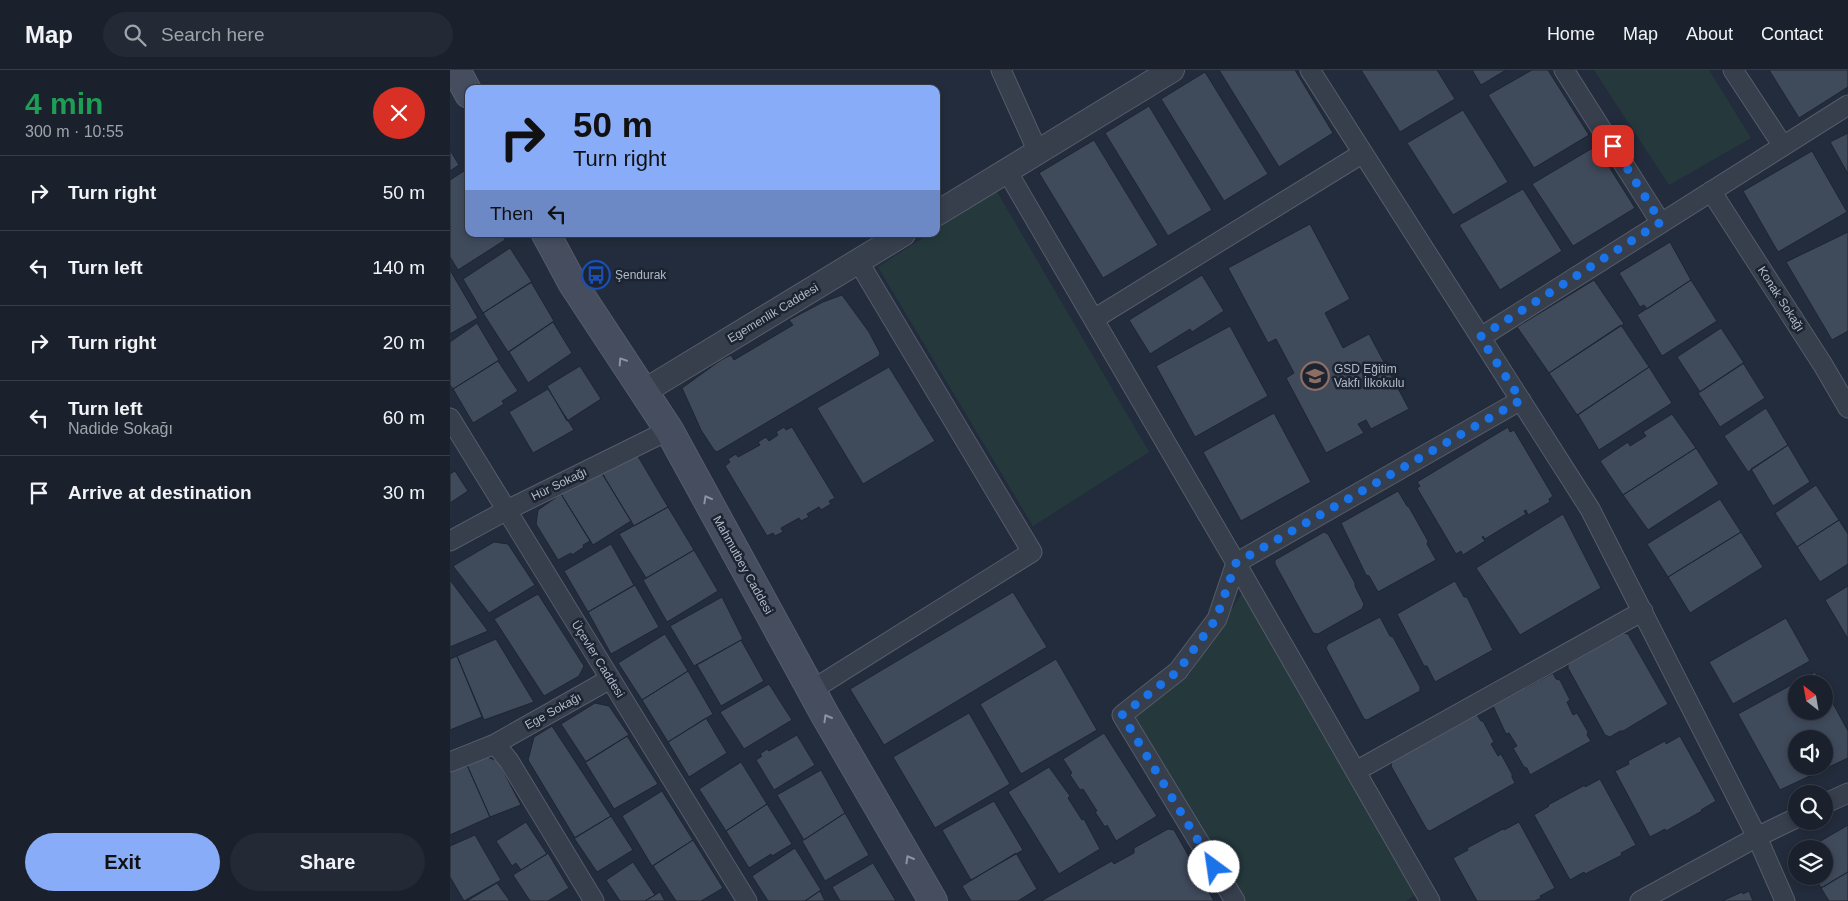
<!DOCTYPE html>
<html lang="en">
<head>
<meta charset="utf-8">
<style>
  body { margin:0; font-family:Helvetica,sans-serif; background:#232935; color:#f1f3f6; height:100vh; display:flex; flex-direction:column; font-size:19px; white-space:nowrap }
  * { box-sizing:border-box; margin:0 }
  p { font-size:16px; color:#9fa3aa }
  .icon { flex:none; width:28px; height:28px; fill:none; stroke:currentColor; stroke-width:2; stroke-linecap:round; stroke-linejoin:round }
  .map { position:relative; flex:1; overflow:hidden }
  .side { display:flex; flex-direction:column; background:#1a212d; width:450px }
  .side>* { flex:none }
  .banner { position:absolute; left:15px; top:15px; width:475px; height:152px; border-radius:10px; box-shadow:0 2px 8px #0003,0 0 0 1px #383e49; background:#88acf7; color:#111; overflow:hidden }
  .needle { width:32px; rotate:329deg }
  .tools { position:absolute; left:1338px; top:605px; display:grid; gap:10px }
  .tools a { display:grid; place-items:center; width:45px; height:45px; border-radius:50%; background:#1a212d; box-shadow:0 2px 8px #0003,0 0 0 1px #383e49; font-size:25px }
  .pin { position:absolute; display:grid; place-items:center; width:42px; height:42px; color:#fff; margin:-21px; border-radius:10px; box-shadow:0 2px 8px #0006 }
  .me { position:absolute; width:55px; margin:-28px; rotate:329deg; stroke-linejoin:round; filter:drop-shadow(0 0 4px #0008) }
  .turn { display:flex; align-items:center; gap:18px; height:105px; padding:0 25px; font-size:22px }
  .turn .icon { width:65px; height:65px; stroke-width:2.5 }
  .turn b { display:block; font-size:35px; line-height:42px }
  .then { display:flex; align-items:center; height:48px; padding:0 25px; background:#0003; gap:10px; font-size:19px }
  .round { display:grid; place-items:center; flex:none; width:52px; height:52px; border-radius:26px; background:#232935 }
  .headline { display:flex; align-items:center; justify-content:space-between; height:85px; padding:0 25px }
  h1 { font-size:30px; font-weight:800; line-height:38px; color:#1e9e55 }
  .action { display:flex; gap:10px; margin-top:auto; padding:10px 25px }
  .action a { flex:1; height:58px; border-radius:30px; background:#88acf7; color:#111; font-size:20px; font-weight:800; line-height:58px; text-align:center }
  .action a+a { background:#232935; color:#f1f3f6 }
  ul { padding:0; list-style:none }
  li { display:flex; align-items:center; gap:15px; height:75px; padding:0 25px; border-top:1px solid #383e49 }
  li div { flex:1 }
  li b { display:block; font-size:19px }
  li em { font-style:normal }
  header { display:flex; align-items:center; gap:30px; box-sizing:border-box; height:70px; padding:0 25px; background:#1a212d; border-bottom:1px solid #383e49 }
  header strong { font-size:24px }
  nav { display:flex; gap:28px; margin-inline-start:auto; font-size:18px }
  .search { width:350px; height:45px; background:#232935; display:flex; align-items:center; gap:12px; box-sizing:border-box; padding:0 18px; border-radius:28px; color:#9fa3aa; font-size:19px }
  main { display:flex; flex:1; min-height:0 }
  .map>svg:first-child { display:block }
  .green { fill:#25393d }
  .building { fill:#3f4a5b; stroke:#1e2533; fill-rule:evenodd }
  .lines { fill:none; stroke-linecap:round; stroke-linejoin:round }
  .minor-casing { stroke:#555c6a; stroke-width:21 }
  .tertiary-casing { stroke:#555c6a; stroke-width:26 }
  .secondary-casing { stroke:#555c6a; stroke-width:30 }
  .minor { stroke:#373e4c; stroke-width:19 }
  .tertiary { stroke:#373e4c; stroke-width:24 }
  .secondary { stroke:#454d5f; stroke-width:28 }
  .oneway { stroke:#8c93a3 }
  .route { stroke:#1a73e8; stroke-width:9; stroke-dasharray:0 16.2 }
  .labels { text-anchor:middle; dominant-baseline:central; stroke-width:5; stroke-linejoin:round; paint-order:stroke }
  .poi-label { font-size:12px; fill:#b2b9c8; stroke:#1c2331; text-anchor:start }
  .street-label { font-size:12px; fill:#b2b9c8; stroke:#1c2331 }
</style>
</head>
<body>
<header>
<strong>Map</strong>
<div class="search"><svg class="icon" aria-label="search" viewBox="0 0 24 24"><circle cx="10" cy="10" r="6"/><path d="M15 15l6 6"/></svg>Search here</div>
<nav><a>Home</a><a>Map</a><a>About</a><a>Contact</a></nav>
</header>
<main>
<section class="side">
<div class="headline"><div><h1>4 min</h1><p>300 m · 10:55</p></div><a class="round" style="background:#d93025;color:#fff"><svg class="icon" aria-label="close" viewBox="0 0 24 24"><path d="M6 6l12 12M18 6L6 18"/></svg></a></div>
<ul>
<li><svg class="icon" aria-label="right" viewBox="0 0 24 24"><path d="M7 20v-9h11M14 6l5 5-5 5"/></svg><div><b>Turn right</b></div><em>50 m</em></li>
<li><svg class="icon" aria-label="left" viewBox="0 0 24 24"><path d="M17 20v-9H6M10 6l-5 5 5 5"/></svg><div><b>Turn left</b></div><em>140 m</em></li>
<li><svg class="icon" aria-label="right" viewBox="0 0 24 24"><path d="M7 20v-9h11M14 6l5 5-5 5"/></svg><div><b>Turn right</b></div><em>20 m</em></li>
<li><svg class="icon" aria-label="left" viewBox="0 0 24 24"><path d="M17 20v-9H6M10 6l-5 5 5 5"/></svg><div><b>Turn left</b><p>Nadide Sokağı</p></div><em>60 m</em></li>
<li><svg class="icon" aria-label="arrive" viewBox="0 0 24 24"><path d="M6 21V4h12l-3 4 3 4H6"/></svg><div><b>Arrive at destination</b></div><em>30 m</em></li>
</ul>
<div class="action"><a>Exit</a><a>Share</a></div>
</section>
<div class="map">
<svg width="1398" height="831" viewBox="0 0 1398 831">
  <rect width="100%" height="100%" fill="#232c3c"/>
  <path class="green" d="M1144,0h115l42,68 -82,47z
    M546,120l153,262 -116,74 -155,-259 51,-33h7v-5z
    M792,523l173,302 -9,6h-162l-113,-186 59,-41z"/>
  <path class="building" d="M769,0h76l38,63 -54,34z
    M911,0h76l18,29 -55,33z
    M1022,0h34l-25,15z
    M1082,0h16l41,65 -55,33 -46,-73z
    M1319,0h79v17l-49,31z
    M755,2l63,102 -44,27 -63,-102z
    M699,36l63,104 -44,26 -63,-103z
    M1013,40l45,72 -55,33 -46,-72z
    M1398,63v41l-18,-32z
    M644,70l64,105 -55,33 -64,-105z
    M1146,76l39,62 -62,38 -41,-62z
    M0,80l9,15 -9,6z
    M1362,81l35,61 -69,40 -35,-61z
    M14,101l5,9v54h33l3,6 -47,30 -8,-13v-77z
    M1073,119l39,62 -62,39 -41,-65z
    M860,154l40,75 -25,14 18,35 26,-14 40,75 -38,20 -5,-9 -8,4 6,9 -38,20 -40,-75 8,-5 -18,-34 -8,4 -40,-75z
    M1398,162v99l-16,9 -46,-78z
    M1220,172l21,38 -44,29 -3,-4 -4,2 -21,-34z
    M60,178l22,34 -49,31 -20,-34z
    M0,200l28,48 -28,16z
    M752,205l22,36 -32,21 -2,-3 -40,25 -21,-34z
    M1144,210l30,44 -75,49 -32,-46z
    M1241,210l26,41 -55,35 -25,-41z
    M81,212l23,39 -46,31 -25,-39z
    M392,225l27,37 11,21 -1,3 -162,96 -3,-2 -13,-20 -19,-42 39,-28 10,-5 3,5 59,-35 -4,-5 34,-18z
    M103,252l19,31 -44,30 -19,-31z
    M27,253l22,37 -46,29 -3,-4v-43z
    M1171,255l28,42 -72,48 -28,-42z
    M780,256l38,70 -73,41 -39,-71z
    M1271,258l23,35 -44,29 -23,-35z
    M48,291l20,30 -16,10 2,3 -31,19 -20,-34z
    M1293,293l22,35 -45,29 -22,-34z
    M130,296l21,33 -34,22 -20,-35z
    M439,297l46,74 -72,43 -46,-76z
    M1199,297l23,36 -73,47 -21,-35z
    M98,319l26,41 -41,23 -24,-41z
    M1316,338l22,37 -40,27 -24,-36z
    M824,343l37,69 -70,39 -38,-69z
    M1222,344l24,34 -73,47 -23,-34 28,-19 2,4 16,-10 -3,-4z
    M334,357l2,3 6,-3 43,71 -6,3 2,3 -10,6 -2,-3 -12,7 2,3 -8,4 -2,-3 -18,10 2,4 -8,4 -2,-3 -6,3 -42,-70 5,-4 -2,-3 8,-5 2,3 22,-12 -2,-3 8,-5 3,4 9,-6 -2,-3z
    M1058,357l2,5 4,-2 39,66 -4,3 1,3 -22,13 -2,-5 -2,1 2,3 -41,25 -2,-3 -1,1 3,4 -22,14 -2,-4 -5,3 -39,-66 3,-2 -3,-4z
    M1338,375l22,37 -37,24 -22,-37z
    M183,378l35,59 -34,19 -36,-59z
    M1246,378l23,36 -71,46 -25,-35z
    M149,398l32,53 -38,24 -32,-51z
    M5,401l13,20 -18,12v-29z
    M1366,415l23,35 -42,27 -22,-34z
    M948,421l9,15 2,1 19,34 -1,3 9,16 -58,32 -9,-16 -3,-1 -25,-52z
    M111,424l29,47 -7,4 1,2 -12,8 -1,-2 -13,7 -22,-36 2,-14z
    M1270,429l21,33 -73,45 -21,-33z
    M218,437l26,43 -48,28 -27,-44z
    M1113,444l38,74 -81,47 -44,-67z
    M1389,450l9,14v30l-28,18 -23,-35z
    M874,462l4,2 27,49v3l9,18 -2,5 -44,25 -5,-1 -38,-69v-4z
    M1291,462l22,35 -73,46 -22,-36z
    M44,472l14,2 27,41 -46,28 -36,-47z
    M161,474l23,41 -46,27 -24,-41z
    M244,480l24,41 -51,31 -24,-42z
    M0,510l38,51 -38,16z
    M1005,511l9,16h3l26,53 -58,32 -8,-16h-3l-27,-52z
    M185,515l24,42 -48,27 -23,-42z
    M1398,516v53l-23,-39z
    M563,522l34,55 -163,98 -34,-56z
    M88,524l46,72 -5,10 -35,20 -50,-77z
    M272,527l21,42 -49,27 -24,-40z
    M930,547l10,19 3,1 27,50v4l-53,29 -3,-1 -38,-71 2,-4z
    M1336,548l24,43 -77,43 -24,-42z
    M1174,563l4,1 40,70 -45,27h-3l-10,6 -5,-2 -37,-67v-4z
    M215,564l23,37 -46,29 -24,-37z
    M46,569l38,63 -50,18 -27,-64z
    M291,570l23,41 -43,25 -24,-41z
    M7,586l25,61 -32,13v-71z
    M606,589l41,71 -76,44 -41,-70z
    M238,601l25,43 -45,28 -26,-42z
    M1365,602l7,12h-26v27h28v-24l24,44v27l-68,32 -42,-76zM1346,669h28v27h-28z
    M1103,603l3,6 4,1 10,20 -3,2 6,13 4,-2 11,19 -1,3 4,6 -61,34 -3,-7 -3,-1 -11,-19 4,-2 -8,-13 -3,1 -13,-28z
    M319,614l23,36 -48,29 -24,-37z
    M145,633l14,3 20,29 -43,27 -25,-38z
    M519,643l41,71 -75,44 -42,-71z
    M1027,645l4,6h2l11,21 -3,2 7,12 3,-2 11,20v3l3,6 -85,48 -3,-1 -36,-64 1,-4z
    M256,648l21,35 -38,24 -21,-35z
    M102,656l59,90 -36,22 -47,-78 6,-23z
    M654,663l53,83 -41,25 -9,-16 -2,2 -10,-15 2,-1 -14,-22 -3,1 -10,-15 2,-2 -9,-14z
    M347,665l18,30 -41,25 -18,-30 6,-4 -2,-2 7,-5 2,2z
    M177,666l31,48 -44,25 -29,-47z
    M1230,666l36,65 -15,9 1,1 -36,20 -1,-2 -15,8 -35,-66 14,-7 -1,-3 37,-20 1,3z
    M37,687l11,4 23,44 -31,12 -23,-52z
    M291,692l26,42 -41,27 -27,-42z
    M17,695l23,52 -40,18v-63z
    M599,697l21,29 -2,2 14,22 2,-1 16,30 -41,25 -51,-82z
    M371,700l24,43 -41,27 -27,-45z
    M1150,709l36,66 -15,8 1,2 -37,19 -1,-2 -14,8 -36,-65 15,-9 -1,-1 37,-20v2z
    M212,721l31,49 -41,26 -30,-50z
    M544,731l29,49 -52,30 -29,-50z
    M317,734l25,40 -20,12 -1,-2 -22,14 -23,-37z
    M395,743l24,42 -44,26 -23,-40z
    M161,746l22,34 -36,22 -23,-34z
    M76,752l21,32 -26,16 -5,-7 -4,3 -16,-25z
    M1069,752l36,66 -15,8 1,2 -6,3h-58l-24,-43 15,-8 -1,-2 36,-19 1,1z
    M1398,755v47l-27,16 -6,-12h9v-27h-17z
    M718,759l6,1 40,71h-173l69,-39 2,-1 2,3 20,-11v-5z
    M25,765l26,45 -37,21 -14,-24v-31z
    M243,770l30,48 -22,13h-25l-23,-35z
    M345,778l26,42 -16,11h-37l-16,-25z
    M98,783l21,35 -21,13h-18l-17,-26z
    M566,783l21,36 -19,12h-47l-9,-15z
    M183,792l22,33 -10,6h-25l-14,-21z
    M423,793l23,38h-56l-8,-14z
    M1398,802v29h-19l-8,-13z
    M47,813l13,18h-43z
    M370,821l5,10h-20z
    M1299,821l4,10h-31l20,-9 1,2z
    M210,822l5,9h-20z"/>
  <g class="lines">
    <defs>
      <path id="minor" d="M551,0l37,82
        M860,0l280,439 167,328 28,64
        M1114,0l97,153
        M1283,0l50,76
        M557,101l229,392 194,338
        M1261,121l112,174 25,43
        M644,249l269,-166
        M1031,267l367,-232
        M0,348l297,483
        M0,471l57,-31 162,-80
        M362,620l220,-138 -174,-291
        M45,674l115,-65
        M0,692l45,-18 14,17 85,140
        M906,701l287,-160
        M1374,734l24,-11
        M785,831l-113,-186 56,-44 39,-52 19,-56 285,-163
        M1190,831l117,-64 39,-19"/>
      <path id="tertiary" d="M486,144l236,-144
        M193,322l260,-158"/>
      <path id="secondary" d="M6,0l13,24
        M96,164l27,50 96,146 156,285 108,186"/>
    </defs>
    <use href="#minor" class="minor-casing"/>
    <use href="#tertiary" class="tertiary-casing"/>
    <use href="#secondary" class="secondary-casing"/>
    <use href="#minor" class="minor"/>
    <use href="#tertiary" class="tertiary"/>
    <use href="#secondary" class="secondary"/>
  </g>
  <defs><path id="oneway-chevron" d="M-2-3.5L2.5 0L-2 3.5" fill="none" stroke-width="1.6" stroke-linecap="round" stroke-linejoin="round" transform="scale(1.25)"/></defs>
  <g class="oneway">
    <use href="#oneway-chevron" transform="translate(172 291) rotate(-123)"/>
    <use href="#oneway-chevron" transform="translate(257 429) rotate(-119)"/>
    <use href="#oneway-chevron" transform="translate(377 648) rotate(-120)"/>
    <use href="#oneway-chevron" transform="translate(459 789) rotate(-120)"/>
  </g>
  <g class="lines">
    <path class="route" d="M764,797l-92,-152 56,-44 38,-52 20,-56 285,-163 -41,-63 181,-115 -48,-76"/>
  </g>
  <defs>
    <symbol id="bus-ring" viewBox="-11 -11 22 22"><circle r="9.5" fill="#1c2331" stroke="#1a4fb4" stroke-width="1.5"/><path d="M-5-6H5V4H4V6H2V4H-2V6H-4V4H-5ZM-3.5-4V0h7V-4ZM-3.5 1.2v1.5H-2V1.2ZM2 1.2v1.5H3.5V1.2Z" fill="#1a4fb4"/></symbol>
    <symbol id="school-ring" viewBox="-11 -11 22 22"><circle r="9.5" fill="#1c2331" stroke="#8d6e63" stroke-width="1.5"/><path d="M0-5L7-2L0 1L-7-2ZM-4 1L0 2.5L4 1V4Q0 6-4 4Z" fill="#8d6e63"/></symbol>
  </defs>
  <g fill-rule="evenodd">
    <use href="#bus-ring" x="130" y="189" width="32" height="32"/>
    <use href="#school-ring" x="849" y="290" width="32" height="32"/>
  </g>
  <g class="labels">
    <g class="poi-label">
      <text x="165" y="205">Şendurak</text>
      <text x="884" y="299">GSD Eğitim<tspan x="884" dy="14">Vakfı İlkokulu</tspan></text>
    </g>
    <g class="street-label">
      <text transform="translate(1331 229) rotate(57)">Konak Sokağı</text>
      <text transform="translate(323 243) rotate(-31)">Egemenlik Caddesi</text>
      <text transform="translate(109 414) rotate(-26)">Hür Sokağı</text>
      <text transform="translate(293 495) rotate(61)">Mahmutbey Caddesi</text>
      <text transform="translate(148 589) rotate(58)">Üçevler Caddesi</text>
      <text transform="translate(103 641) rotate(-29)">Ege Sokağı</text>
    </g>
  </g>
</svg>
<div class="tools">
<a><svg class="needle" viewBox="-14 -14 28 28"><path d="M0-13l5 13h-10z" fill="#e53935"/><path d="M0 13l5-13h-10z" fill="#9fa3aa"/></svg></a>
<a><svg class="icon" aria-label="sound" viewBox="0 0 24 24"><path d="M4 9h4l5-4v14l-5-4H4zM17 9q2 3 0 6"/></svg></a>
<a><svg class="icon" aria-label="search" viewBox="0 0 24 24"><circle cx="10" cy="10" r="6"/><path d="M15 15l6 6"/></svg></a>
<a><svg class="icon" aria-label="layers" viewBox="0 0 24 24"><path d="M12 4l9 5-9 5-9-5zM3 14l9 5 9-5"/></svg></a>
</div>
<div class="pin" style="left:1163px;top:76px;background:#d93025"><svg class="icon" aria-label="arrive" viewBox="0 0 24 24"><path d="M6 21V4h12l-3 4 3 4H6"/></svg></div>
<svg class="me" style="left:764px;top:797px" viewBox="-20 -20 40 40"><circle r="19" fill="#fff"/><path d="M0-13L10 11 0 6-10 11z" fill="#1a73e8"/></svg>
<div class="banner">
<div class="turn"><svg class="icon" aria-label="right" viewBox="0 0 24 24"><path d="M7 20v-9h11M14 6l5 5-5 5"/></svg><div><b>50 m</b>Turn right</div></div>
<div class="then">Then<svg class="icon" aria-label="left" viewBox="0 0 24 24"><path d="M17 20v-9H6M10 6l-5 5 5 5"/></svg></div>
</div>
</div>
</main>
</body>
</html>
